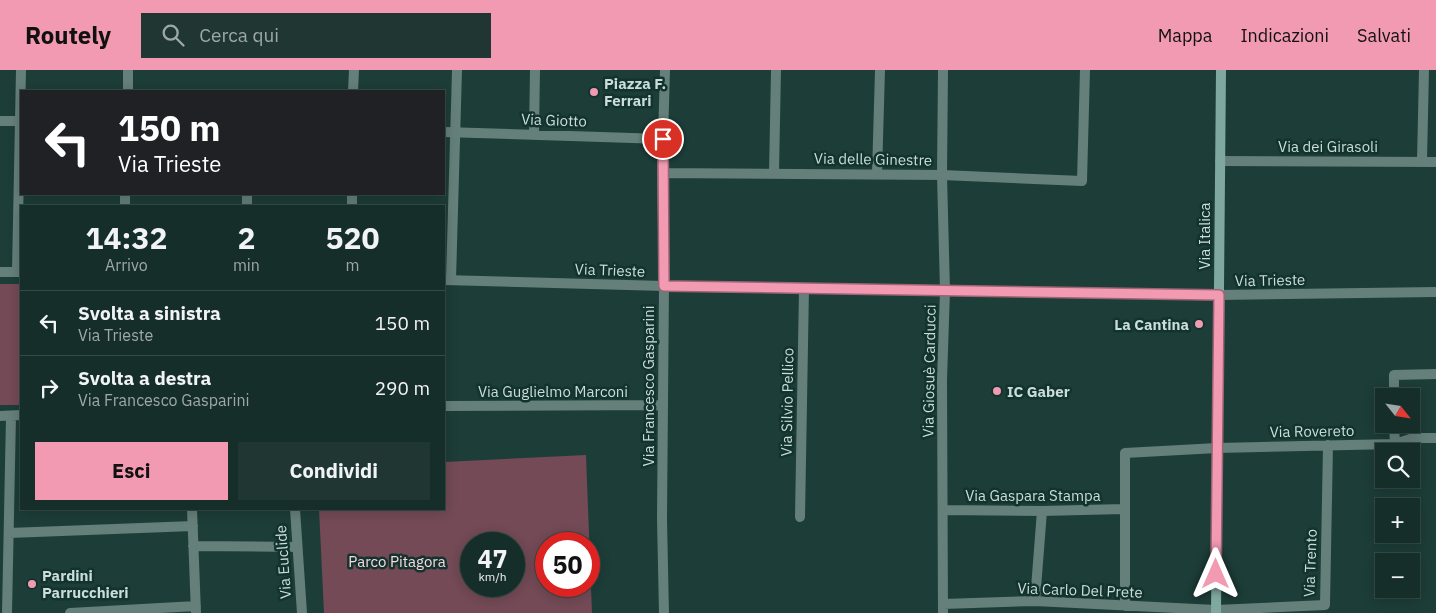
<!DOCTYPE html>
<html lang="it">
<head>
<meta charset="utf-8">
<style>
  body { margin:0; font-family:"IBM Plex Sans",sans-serif; background:#1f3632; color:#f1f3f6; height:100vh; display:flex; flex-direction:column; font-size:19px; white-space:nowrap }
  * { box-sizing:border-box; margin:0 }
  p { font-size:16px; color:#9ea8a8 }
  .icon { flex:none; width:28px; height:28px; fill:none; stroke:currentColor; stroke-width:2; stroke-linecap:round; stroke-linejoin:round }
  .map { position:relative; flex:1; overflow:hidden }
  .panel { position:absolute; left:20px; top:135px; width:425px; height:305px; display:flex; flex-direction:column; background:#162e2a; border-radius:0px; box-shadow:0 2px 12px #0003,0 0 0 1px #354a47 }
  .panel>* { flex:none }
  .hud { position:absolute; left:20px; top:20px; width:425px; height:105px; border-radius:0px; box-shadow:0 2px 12px #0003,0 0 0 1px #354a47; background:#202124; color:#fff; overflow:hidden }
  .needle { width:32px; rotate:120deg }
  .tools { position:absolute; left:1375px; top:318px; display:grid; gap:10px }
  .tools a { display:grid; place-items:center; width:45px; height:45px; border-radius:0px; background:#162e2a; box-shadow:0 2px 12px #0003,0 0 0 1px #354a47; font-size:25px }
  .speed { position:absolute; left:460px; top:462px; display:flex; gap:10px; font-size:25px; font-weight:700; text-align:center }
  .speed>* { display:grid; place-content:center; width:65px; height:65px; border-radius:50%; background:#162e2a; box-shadow:0 2px 12px #0003,0 0 0 1px #354a47; line-height:1 }
  .speed small { font-size:12px; font-weight:400 }
  .speed .limit { border:8px solid #d22; background:#fff; color:#111 }
  .pin { position:absolute; display:grid; place-items:center; width:42px; height:42px; color:#fff; margin:-21px; border:2px solid #fff; border-radius:50%; box-shadow:0 1px 5px #0007 }
  .me { position:absolute; width:55px; margin:-28px; rotate:0deg; stroke-linejoin:round; filter:drop-shadow(0 0 4px #0008) }
  .turn { display:flex; align-items:center; gap:18px; height:105px; padding:0 15px; font-size:22px }
  .turn .icon { width:65px; height:65px; stroke-width:2.5 }
  .turn b { display:block; font-size:35px; line-height:42px }
  .eta { display:flex; justify-content:space-evenly; align-items:center; height:85px; text-align:center }
  .eta b { font-size:30px; font-weight:700; line-height:35px }
  .button { display:flex; gap:10px; margin-top:auto; padding:10px 15px }
  .button a { flex:1; height:58px; border-radius:0px; background:#f19ab1; color:#111; font-size:20px; font-weight:700; line-height:58px; text-align:center }
  .button a+a { background:#1f3632; color:#f1f3f6 }
  ul { padding:0; list-style:none }
  li { display:flex; align-items:center; gap:15px; height:65px; padding:0 15px; border-top:1px solid #354a47 }
  li div { flex:1 }
  li b { display:block; font-size:19px }
  li em { font-style:normal }
  header { display:flex; align-items:center; gap:30px; box-sizing:border-box; height:70px; padding:0 25px; background:#f19ab1; color:#111 }
  header strong { font-size:24px }
  nav { display:flex; gap:28px; margin-inline-start:auto; font-size:18px }
  .search { width:350px; height:45px; background:#1f3632; display:flex; align-items:center; gap:12px; box-sizing:border-box; padding:0 18px; border-radius:0px; color:#9ea8a8; font-size:19px }
  .map>svg:first-child { display:block }
  .green { fill:#734a55; fill-rule:evenodd }
  .lines { fill:none; stroke-linecap:round; stroke-linejoin:round }
  .minor { stroke:#657f7a; stroke-width:10 }
  .tertiary { stroke:#657f7a; stroke-width:10 }
  .secondary { stroke:#7ea8a0; stroke-width:10 }
  .route-casing { stroke:#9d6473; stroke-width:12 }
  .route { stroke:#f19ab1; stroke-width:9 }
  .poi-dot { fill:#f19ab1; stroke:#12332e; stroke-width:2 }
  .labels { text-anchor:middle; dominant-baseline:central; stroke-width:5; stroke-linejoin:round; paint-order:stroke }
  .poi-label { font-size:15px; font-weight:bold; fill:#cbddda; stroke:#12332e; text-anchor:start }
  .street-label { font-size:15px; fill:#cbddda; stroke:#12332e }
  .park-label { font-size:15px; fill:#fad8e0; stroke:#12332e }
</style>
</head>
<body>
<header>
<strong>Routely</strong>
<div class="search"><svg class="icon" aria-label="search" viewBox="0 0 24 24"><circle cx="10" cy="10" r="6"/><path d="M15 15l6 6"/></svg>Cerca qui</div>
<nav><a>Mappa</a><a>Indicazioni</a><a>Salvati</a></nav>
</header>
<div class="map">
<svg width="1436" height="543" viewBox="0 0 1436 543">
  <rect width="100%" height="100%" fill="#1d3d38"/>
  <path class="green" d="M0,214h21v121h-21z
    M586,385l6,158h-268l-5,-104h125v-47zM471,474h43v42h-43zM546,474h43v42h-43z"/>
  <g class="lines">
    <path class="minor" d="M943,0l-1,105 3,116 -3,89 1,233
      M128,21v-21
      M353,21l1,-21
      M0,51h21
      M444,62l219,7
      M534,64l1,-64
      M1220,91l216,1
      M1422,91l2,-91
      M662,103l280,2 140,6 3,-111
      M774,103l2,-103
      M877,104l3,-104
      M125,136v-12
      M247,136v-12
      M352,136v-12
      M17,202l4,-202
      M451,210l6,-210
      M1394,326v-21l42,-1
      M444,336l219,-1
      M0,346l21,-1
      M1394,354l1,20
      M192,439l4,104
      M295,439l7,104
      M943,440l99,1 82,-2
      M800,447l4,-229
      M9,463l184,-7
      M193,476l104,1
      M1035,531l7,-90
      M943,534l92,-3 181,9 109,-5 3,-160
      M1125,536v-153l92,-5 178,-4 18,-6h23
      M7,543l4,-197
      M70,543l126,-7
      M664,543l-2,-94 2,-233 -2,-113 3,-103"/>
    <path class="tertiary" d="M0,202h21
      M444,210l220,6 555,9 217,-3"/>
    <path class="secondary" d="M1216,543l5,-543"/>
  </g>
  <g class="lines">
    <defs>
      <path id="route" d="M663,69l1,147 555,9 -3,279"/>
    </defs>
    <use href="#route" class="route-casing"/>
    <use href="#route" class="route"/>
  </g>
  <g class="poi-dot">
    <circle cx="594" cy="22" r="5"/>
    <circle cx="1199" cy="254" r="5"/>
    <circle cx="997" cy="321" r="5"/>
    <circle cx="32" cy="514" r="5"/>
  </g>
  <g class="labels">
    <g class="poi-label">
      <text x="604" y="13">Piazza F.<tspan x="604" dy="17">Ferrari</tspan></text>
      <text x="1189" y="254" text-anchor="end">La Cantina</text>
      <text x="1007" y="321">IC Gaber</text>
      <text x="42" y="505">Pardini<tspan x="42" dy="17">Parrucchieri</tspan></text>
    </g>
    <g class="street-label">
      <text transform="translate(554 50) rotate(2)">Via Giotto</text>
      <text x="1328" y="76">Via dei Girasoli</text>
      <text transform="translate(873 89) rotate(1)">Via delle Ginestre</text>
      <text transform="translate(1204 166) rotate(-90)">Via Italica</text>
      <text transform="translate(610 200) rotate(2)">Via Trieste</text>
      <text transform="translate(1270 210) rotate(-1)">Via Trieste</text>
      <text transform="translate(929 301) rotate(-89)">Via Giosuè Carducci</text>
      <text transform="translate(648 316) rotate(-90)">Via Francesco Gasparini</text>
      <text x="553" y="321">Via Guglielmo Marconi</text>
      <text transform="translate(787 332) rotate(-89)">Via Silvio Pellico</text>
      <text transform="translate(1312 361) rotate(-1)">Via Rovereto</text>
      <text x="1033" y="425">Via Gaspara Stampa</text>
      <text transform="translate(283 492) rotate(-94)">Via Euclide</text>
      <text transform="translate(1310 493) rotate(-88)">Via Trento</text>
      <text transform="translate(1080 520) rotate(2)">Via Carlo Del Prete</text>
    </g>
    <g class="park-label">
      <text x="397" y="491">Parco Pitagora</text>
    </g>
  </g>
</svg>
<div class="tools">
<a><svg class="needle" viewBox="-14 -14 28 28"><path d="M0-13l5 13h-10z" fill="#e53935"/><path d="M0 13l5-13h-10z" fill="#9ea8a8"/></svg></a>
<a><svg class="icon" aria-label="search" viewBox="0 0 24 24"><circle cx="10" cy="10" r="6"/><path d="M15 15l6 6"/></svg></a>
<a>+</a>
<a>−</a>
</div>
<div class="speed"><div>47<small>km/h</small></div><div class="limit">50</div></div>
<div class="pin" style="left:663px;top:69px;background:#d93025"><svg class="icon" aria-label="arrive" viewBox="0 0 24 24"><path d="M6 21V4h12l-3 4 3 4H6"/></svg></div>
<svg class="me" style="left:1216px;top:504px" viewBox="-20 -20 40 40"><path d="M0-17L14 15 0 8-14 15z" fill="#f19ab1" stroke="#fff" stroke-width="4"/></svg>
<div class="hud">
<div class="turn"><svg class="icon" aria-label="left" viewBox="0 0 24 24"><path d="M17 20v-9H6M10 6l-5 5 5 5"/></svg><div><b>150 m</b>Via Trieste</div></div>
</div>
<section class="panel">
<div class="eta">
<div><b>14:32</b><p>Arrivo</p></div>
<div><b>2</b><p>min</p></div>
<div><b>520</b><p>m</p></div>
</div>
<ul>
<li><svg class="icon" aria-label="left" viewBox="0 0 24 24"><path d="M17 20v-9H6M10 6l-5 5 5 5"/></svg><div><b>Svolta a sinistra</b><p>Via Trieste</p></div><em>150 m</em></li>
<li><svg class="icon" aria-label="right" viewBox="0 0 24 24"><path d="M7 20v-9h11M14 6l5 5-5 5"/></svg><div><b>Svolta a destra</b><p>Via Francesco Gasparini</p></div><em>290 m</em></li>
</ul>
<div class="button"><a>Esci</a><a>Condividi</a></div>
</section>
</div>
</body>
</html>
